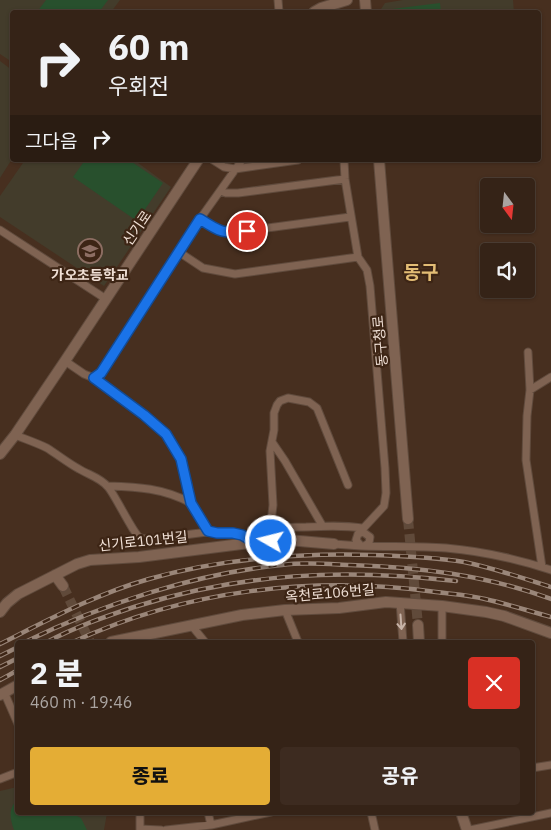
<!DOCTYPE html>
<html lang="ko">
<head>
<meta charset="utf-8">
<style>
  body { margin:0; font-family:"IBM Plex Sans","Noto Sans KR",sans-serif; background:#3d2b20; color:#f1f3f6; height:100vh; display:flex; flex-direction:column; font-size:19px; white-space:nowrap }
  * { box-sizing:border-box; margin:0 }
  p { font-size:16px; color:#aaa4a1 }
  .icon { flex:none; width:28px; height:28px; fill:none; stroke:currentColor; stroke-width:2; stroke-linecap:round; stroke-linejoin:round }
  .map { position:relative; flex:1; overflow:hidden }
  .details { position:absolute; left:15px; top:640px; width:520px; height:175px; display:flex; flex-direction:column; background:#352317; border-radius:5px; box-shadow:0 1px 4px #0004,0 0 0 1px #4f4036 }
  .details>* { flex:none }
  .hud { position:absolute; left:10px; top:10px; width:531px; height:152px; border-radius:5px; box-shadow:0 1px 4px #0004,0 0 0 1px #4f4036; background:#352317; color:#f1f3f6; overflow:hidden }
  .needle { width:32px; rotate:165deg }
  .buttons { position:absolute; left:480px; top:178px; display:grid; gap:10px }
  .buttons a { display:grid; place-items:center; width:55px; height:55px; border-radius:5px; background:#352317; box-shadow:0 1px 4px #0004,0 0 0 1px #4f4036; font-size:25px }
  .pin { position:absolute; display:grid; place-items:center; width:42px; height:42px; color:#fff; margin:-21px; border:2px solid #fff; border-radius:50%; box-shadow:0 1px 5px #0007 }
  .me { position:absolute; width:55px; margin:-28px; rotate:278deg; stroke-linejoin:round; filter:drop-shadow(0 0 4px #0008) }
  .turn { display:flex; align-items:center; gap:18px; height:105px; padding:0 15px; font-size:22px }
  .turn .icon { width:65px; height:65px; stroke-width:2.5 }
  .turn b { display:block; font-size:35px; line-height:42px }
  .then { display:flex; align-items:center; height:48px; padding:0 15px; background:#0003; gap:10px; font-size:19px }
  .round { display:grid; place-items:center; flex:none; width:52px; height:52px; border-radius:5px; background:#3d2b20 }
  .summary { display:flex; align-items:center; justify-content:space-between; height:85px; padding:0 15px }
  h1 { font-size:30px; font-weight:800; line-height:38px }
  .action { display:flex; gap:10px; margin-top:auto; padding:10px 15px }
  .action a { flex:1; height:58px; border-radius:5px; background:#e4ad35; color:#111; font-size:20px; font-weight:800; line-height:58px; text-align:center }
  .action a+a { background:#3d2b20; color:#f1f3f6 }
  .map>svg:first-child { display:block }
  .education { fill:#433c2b }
  .green { fill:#28502d }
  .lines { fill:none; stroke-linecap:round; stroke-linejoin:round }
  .secondary-tunnel { stroke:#604a3a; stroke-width:10; stroke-dasharray:10 5; stroke-linecap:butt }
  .street-casing { stroke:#604b3d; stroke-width:9 }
  .secondary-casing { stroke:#604b3d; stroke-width:12 }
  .street { stroke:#7f6352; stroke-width:7 }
  .secondary { stroke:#7f6352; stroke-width:10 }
  .rail-casing { stroke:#9a8679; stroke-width:4.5 }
  .rail { stroke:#3d2515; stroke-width:2.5; stroke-dasharray:8; stroke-linecap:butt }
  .oneway { stroke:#c8b4a8 }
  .route-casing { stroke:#114b97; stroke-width:12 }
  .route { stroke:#1a73e8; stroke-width:9 }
  .labels { text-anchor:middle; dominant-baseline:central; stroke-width:4.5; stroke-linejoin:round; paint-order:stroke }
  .street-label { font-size:14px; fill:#f0e0d6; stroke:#3d2515 }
  .poi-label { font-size:14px; font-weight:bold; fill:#f0e0d6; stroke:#3d2515 }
  .district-label { font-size:19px; font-weight:bold; fill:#e3bd75; stroke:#3d2515 }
</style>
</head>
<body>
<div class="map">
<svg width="551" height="830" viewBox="0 0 551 830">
  <rect width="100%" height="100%" fill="#472f1f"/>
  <path class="education" d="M0,0h120l-9,12h-99v50l-12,-8z
    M403,0h110l1,12h-133v-3l4,-6z
    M0,61l12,9v89l-12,19z
    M25,160h109l37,27 -67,99 -104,-69v-21z
    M17,787l1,25 89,1 -3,17h-104v-39z"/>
  <path class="green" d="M46,0h62l-9,12h-62z
    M440,3l1,9h-49v-3z
    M85,160h44l34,23 -26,38 -64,-44z
    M17,800l1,12 53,1 10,5 6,12h-73c-4,-11 -6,-21 3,-30z"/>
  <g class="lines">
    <path class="secondary-tunnel" d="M408,519l10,106
      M63,586l27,56"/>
    <defs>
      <path id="street" d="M278,0l1,12
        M213,160l11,7 11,2 63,-9
        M344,160l1,19 13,78 9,13 3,16 15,182 1,25 -2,13 -26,28
        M221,191l5,2h12l107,-14
        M200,219l20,12 9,2 121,-16
        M0,230l106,69
        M179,252l24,16 32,6 123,-17
        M528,352l2,38 -3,26 -1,44 16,107
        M65,361l19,13 10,4 7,-5 99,-154 42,-59
        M94,378l50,37 22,19 15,25 10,44 17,28
        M530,390l21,-13
        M15,435c10,4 22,8 32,13 11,7 21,15 32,21 10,6 22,9 29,18 8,9 26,49 33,51 6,2 13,1 20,0 28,-2 69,-15 93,4
        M272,442l13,19 37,64
        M108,486c30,1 55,2 83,17
        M270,531l3,-26 -3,-54 4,-21v-17l3,-8 3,-4 8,-3 21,4 8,6 31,77
        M268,534l2,-3c12,-4 23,-4 36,-4 19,-1 37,-2 56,1
        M334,544l27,2
        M364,546l5,-3 1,-6 -7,-5 -5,2 -2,6 5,6c28,1 57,0 85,2 35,3 71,11 105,22
        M400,602l3,40
        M285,610l13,32
        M192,626l13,16
        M442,642v-36
        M4,692l14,32
        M532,768l19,-3
        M0,779l18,-7
        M140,812v18
        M208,812l3,13
        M371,812l4,18
        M140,829l21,1
        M166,830l45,-5 60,-13
        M470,830l81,-17"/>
      <path id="secondary" d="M365,0l1,12
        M314,12l7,-4 26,-8
        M379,160l29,359
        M0,454l15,-19 50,-74 133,-201
        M55,575l8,11
        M0,612l7,-9 11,-9 59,-30 13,-4 49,-3 126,-16 23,-1 46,4
        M418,625l1,17
        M111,642l131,-27 43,-5 54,-2 47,-6 56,4 44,6 18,4 47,17
        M0,695l18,-10
        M461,812l6,18"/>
    </defs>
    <use href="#street" class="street-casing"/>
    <use href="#secondary" class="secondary-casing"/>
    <use href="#street" class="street"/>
    <use href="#secondary" class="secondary"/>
    <defs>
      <path id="rail" d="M25,642c75,-37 172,-69 257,-77 22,-3 45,-1 68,0 69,2 136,10 201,34
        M47,642c28,-15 57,-25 87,-35 108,-34 210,-39 322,-26
        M73,642c112,-52 241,-67 363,-50 16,2 33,3 49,7 22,5 44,12 66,18
        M0,644c48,-24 96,-50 149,-65 73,-21 149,-26 224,-24 31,1 61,2 91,7 30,6 58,16 87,25
        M0,656l18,-9
        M0,667l18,-9
        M0,680l18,-10"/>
    </defs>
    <use href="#rail" class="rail-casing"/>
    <use href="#rail" class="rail"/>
  </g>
  <defs><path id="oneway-shaft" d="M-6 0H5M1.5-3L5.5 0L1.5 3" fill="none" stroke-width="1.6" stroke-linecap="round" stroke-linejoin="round" transform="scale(1.25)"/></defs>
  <use class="oneway" href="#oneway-shaft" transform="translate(401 622) rotate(86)"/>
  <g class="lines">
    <defs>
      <path id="route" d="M247,231c-24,3 -27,1 -47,-12l-99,154 -7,5 50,37 22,19 15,25 10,44 17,28 9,2h16l9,2 12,7 17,-1"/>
    </defs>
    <use href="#route" class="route-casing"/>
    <use href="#route" class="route"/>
  </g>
  <defs>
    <symbol id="school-ring" viewBox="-11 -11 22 22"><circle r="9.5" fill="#3d2515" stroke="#8d6e63" stroke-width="1.5"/><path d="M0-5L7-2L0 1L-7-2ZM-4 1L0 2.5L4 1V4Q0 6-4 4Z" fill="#8d6e63"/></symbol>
  </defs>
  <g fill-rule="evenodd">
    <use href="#school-ring" x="76" y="237" width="28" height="28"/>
  </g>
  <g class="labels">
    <g class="street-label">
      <text transform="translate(137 228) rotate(-56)">신기로</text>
      <text transform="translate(380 341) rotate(-95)">동구청로</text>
      <text transform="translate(143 541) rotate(-6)">신기로101번길</text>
      <text transform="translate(330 593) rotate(-5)">옥천로106번길</text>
    </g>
    <g class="poi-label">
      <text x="90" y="275">가오초등학교</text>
    </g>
    <g class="district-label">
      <text x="421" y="272">동구</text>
    </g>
  </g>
</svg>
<div class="buttons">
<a><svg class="needle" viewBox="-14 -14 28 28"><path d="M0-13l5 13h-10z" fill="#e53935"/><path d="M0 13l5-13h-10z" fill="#aaa4a1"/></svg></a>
<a><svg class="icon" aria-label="sound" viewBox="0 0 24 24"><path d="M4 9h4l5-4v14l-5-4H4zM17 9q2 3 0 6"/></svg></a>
</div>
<div class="pin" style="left:247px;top:231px;background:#d93025"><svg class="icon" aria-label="arrive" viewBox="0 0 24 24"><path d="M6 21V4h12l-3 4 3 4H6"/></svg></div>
<svg class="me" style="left:271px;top:541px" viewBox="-20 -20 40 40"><circle r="17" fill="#1a73e8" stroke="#fff" stroke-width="3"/><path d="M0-11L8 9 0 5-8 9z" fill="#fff"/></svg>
<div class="hud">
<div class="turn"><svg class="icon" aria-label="right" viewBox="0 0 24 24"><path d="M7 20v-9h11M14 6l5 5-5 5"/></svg><div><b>60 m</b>우회전</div></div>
<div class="then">그다음<svg class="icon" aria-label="right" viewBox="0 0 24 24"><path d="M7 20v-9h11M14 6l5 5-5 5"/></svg></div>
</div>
<section class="details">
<div class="summary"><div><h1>2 분</h1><p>460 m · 19:46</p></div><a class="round" style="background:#d93025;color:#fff"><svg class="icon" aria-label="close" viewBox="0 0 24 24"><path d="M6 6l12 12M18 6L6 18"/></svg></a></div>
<div class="action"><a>종료</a><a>공유</a></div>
</section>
</div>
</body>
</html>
